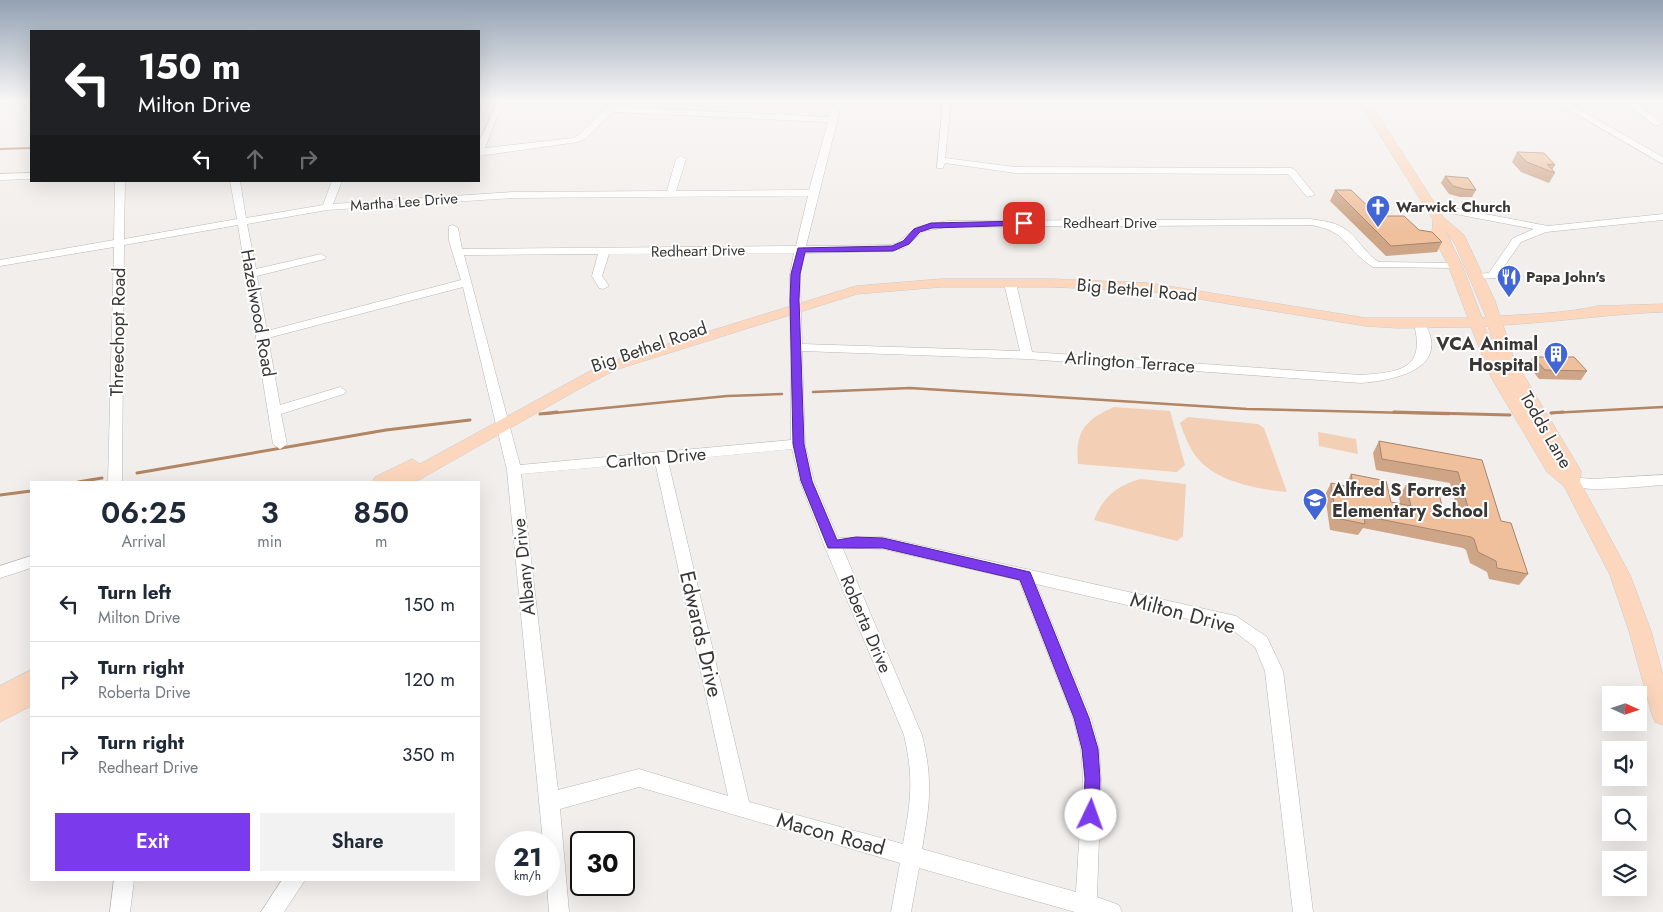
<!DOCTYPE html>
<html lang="en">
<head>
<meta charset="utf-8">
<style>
  body { margin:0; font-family:Jost,sans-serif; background:#f2f2f3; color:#1f2937; height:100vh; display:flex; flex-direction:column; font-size:19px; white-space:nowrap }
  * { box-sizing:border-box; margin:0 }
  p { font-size:16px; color:#747a83 }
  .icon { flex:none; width:28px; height:28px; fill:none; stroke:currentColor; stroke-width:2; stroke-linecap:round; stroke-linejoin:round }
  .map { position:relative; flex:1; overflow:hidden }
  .side { position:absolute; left:30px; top:481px; width:450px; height:400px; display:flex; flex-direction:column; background:#fff; border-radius:0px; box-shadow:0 5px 20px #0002 }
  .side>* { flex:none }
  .top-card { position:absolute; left:30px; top:30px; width:450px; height:152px; border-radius:0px; box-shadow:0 5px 20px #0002; background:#202124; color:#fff; overflow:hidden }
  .needle { width:32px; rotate:93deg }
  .tools { position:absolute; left:1602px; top:686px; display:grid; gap:10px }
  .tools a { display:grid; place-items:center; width:45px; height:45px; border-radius:0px; background:#fff; box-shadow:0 5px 20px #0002; font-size:25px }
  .speed { position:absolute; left:495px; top:831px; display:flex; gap:10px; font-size:25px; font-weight:700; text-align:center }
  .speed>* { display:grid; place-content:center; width:65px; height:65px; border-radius:50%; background:#fff; box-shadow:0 5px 20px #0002; line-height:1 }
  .speed small { font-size:12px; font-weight:400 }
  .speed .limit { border:2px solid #111; border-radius:8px; background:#fff; color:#111 }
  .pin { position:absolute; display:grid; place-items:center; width:42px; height:42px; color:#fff; margin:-21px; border-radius:10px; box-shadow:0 2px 8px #0006 }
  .me { position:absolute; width:55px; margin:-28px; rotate:3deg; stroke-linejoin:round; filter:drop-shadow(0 0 4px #0008) }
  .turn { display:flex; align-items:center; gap:18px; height:105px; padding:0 25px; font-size:22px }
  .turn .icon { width:65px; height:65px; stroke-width:2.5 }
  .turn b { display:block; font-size:35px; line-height:42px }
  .lanes { display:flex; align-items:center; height:48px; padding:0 25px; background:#0003; justify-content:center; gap:25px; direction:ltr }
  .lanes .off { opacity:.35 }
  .eta { display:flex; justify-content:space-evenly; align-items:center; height:85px; text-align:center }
  .eta b { font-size:30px; font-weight:600; line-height:35px }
  .action { display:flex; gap:10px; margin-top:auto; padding:10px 25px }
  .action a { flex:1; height:58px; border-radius:0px; background:#7c3aed; color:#fff; font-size:20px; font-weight:600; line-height:58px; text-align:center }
  .action a+a { background:#f2f2f3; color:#1f2937 }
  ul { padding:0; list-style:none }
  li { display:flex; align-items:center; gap:15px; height:75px; padding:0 25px; border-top:1px solid #e0e1e3 }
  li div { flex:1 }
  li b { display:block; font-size:19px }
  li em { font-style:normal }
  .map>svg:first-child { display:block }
  .green { fill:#f3cfb6 }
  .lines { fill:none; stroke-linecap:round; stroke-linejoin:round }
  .stream-far2 { stroke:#b28564; stroke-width:2 }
  .stream-far1 { stroke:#b28564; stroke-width:2.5 }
  .stream { stroke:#b28564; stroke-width:3 }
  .minor-casing { stroke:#b9b6b3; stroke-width:1 }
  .major-casing { stroke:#cbcbcb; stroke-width:1 }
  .minor { fill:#fff; fill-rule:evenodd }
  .major { fill:#fcd7bd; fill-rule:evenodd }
  .wall { fill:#cea587 }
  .building { fill:#f0c09d; stroke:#a8866e }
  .route { fill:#7c3aed; stroke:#51269a }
  .labels { text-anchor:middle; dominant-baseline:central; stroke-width:4; stroke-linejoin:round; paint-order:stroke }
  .far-street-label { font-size:15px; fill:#383736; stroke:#fff }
  .far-poi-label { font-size:15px; font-weight:bold; fill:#383736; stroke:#fff; text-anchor:start }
  .street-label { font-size:18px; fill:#383736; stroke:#fff }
  .poi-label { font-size:18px; font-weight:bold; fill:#383736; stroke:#fff; text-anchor:end }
  .near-street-label { font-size:21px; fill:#383736; stroke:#fff }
</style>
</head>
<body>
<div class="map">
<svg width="1663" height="912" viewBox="0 0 1663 912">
  <rect width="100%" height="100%" fill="#f2eeeb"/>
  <path class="green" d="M1114,407l56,4 15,54 -8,7 -99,-8c-3,-33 7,-44 36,-57z
    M1188,417l70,7 6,4 23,64c-30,-3 -73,-10 -92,-37 -7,-10 -11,-21 -15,-32z
    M1318,432l38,7 2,15 -39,-8z
    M1141,479l45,5 -3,52 -6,5 -83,-21c9,-23 23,-35 47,-41z"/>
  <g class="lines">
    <path class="stream-far2" d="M0,149l31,-1"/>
    <path class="stream-far1" d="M813,392l97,-4 337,21 202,5
      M1551,413l112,-6
      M544,414l183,-18 55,-2"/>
    <path class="stream" d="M1394,412l116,3
      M1551,413l12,-1
      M540,414l17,-2
      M137,473l249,-43 84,-10
      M78,482l24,-4
      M0,495l31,-4"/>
    <defs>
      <path id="minor" d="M498,101h8l-10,18 -11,29 88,-10 6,-3 34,-34 7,2 -3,4 212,10 5,-16h8l-36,145 85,-1 6,-2 20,-16 30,-6 363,-2c13,2 27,3 38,12 12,10 18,23 31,31l80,1 1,2 -5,3 -82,-1c-28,-17 -25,-37 -63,-42l-363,2 -23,4 -20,17 -13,3 -86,2 -5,21 2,70 218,7 -16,-68 6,-3 6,3 16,69 329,23c38,-3 65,-5 53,-51l2,-2h8c28,47 -29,58 -63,61l-334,-24 -225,-8 3,93 9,37 24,57 45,-1 353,79 31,21 16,34 30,241h-20l-28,-241 -10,-24 -24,-18 -195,-45 55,134 8,31 2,30 -4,118 22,8 3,7h-47l-156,-44 -8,44h-20l9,-49 -261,-76 -79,22 9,103h-20l-2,-27h2v-43h-6l-36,-372 -44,-183 -195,51 12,67 60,-18 6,4 -2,3 -63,20 6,30 -7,5 -7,-5 -35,-219 -114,20 -2,237h-14l6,-235 -114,19v-6l114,-20 1,-59h10l-1,58 113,-20 -7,-38h10l6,37 77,-13 9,-24h10l-9,23 179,-12 155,-1 9,-32 5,-3 5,3 -10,32 133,-1 19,-68 -216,-10 -27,27 -7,3 -99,14v-14zM808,196l-12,50 -334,3 -4,-21 -5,-3 -4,1v15l12,39 -194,51 -10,-55 68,-17 1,-2 -5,-3 -65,15 -9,-45 80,-14 185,-12zM794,253l-4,21 1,166 -271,25 -56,-210 134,-1 -6,22 7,12 4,1 6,-3 -7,-10 7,-22zM792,449l8,32 24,64 80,190c10,44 7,65 -1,109l-154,-42 -81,-341zM655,462l73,334 -89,-27 -81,21 -37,-316zM856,548l27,1 136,31 54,138 8,31 2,30 -7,113 -154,-43c8,-46 11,-68 0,-114l-79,-186z
        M943,101h8l-6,57 70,9 276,1 3,1 21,26 -8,2 -19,-23 -273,-1 -70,-10 -2,5h-6z
        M1554,101h10l99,56v7z
        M1623,101h10l30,23 -7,2z
        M31,173v6l-31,1v-6z
        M1432,204l116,22 115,-12v6l-117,12 -25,10 -25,36 -18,1 -5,-3 1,-2 15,-1 24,-35 21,-9 -105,-20 -2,-2z
        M1663,475v10c-16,1 -92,10 -99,-3l7,-5 21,2z
        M31,556v12l-31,10v-12z
        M114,880h20l-4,32h-20z
        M282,880h23l-21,32h-23z"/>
      <path id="major" d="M1359,101h10l75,117 20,17 31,66 5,15c34,-2 66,-3 98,-10l65,-2v8c-54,2 -106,10 -160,13l11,34 67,112 -1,11 50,93 21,56 12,44v50l-8,-3 -3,-7 -23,-84 -19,-56 -46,-89 -17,-14 -56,-95 -20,-50 -74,1 -31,-2 -217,-35 -97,-4h-111l-84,7 -242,76 -36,19 -164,93h-43l3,-5 37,-18 8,5 183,-100 253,-78 85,-7h111l97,4 217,35h102l-20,-53 -16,-31 1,-14zM1446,232l9,12 31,73 -4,1 -20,-53zM1485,326h3l10,32z
        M31,670v36l-31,16v-36z"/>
    </defs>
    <use href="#minor" class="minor-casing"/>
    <use href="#major" class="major-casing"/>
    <use href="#minor" class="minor"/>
    <use href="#major" class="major"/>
  </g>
  <path class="wall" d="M1517,152l38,13 -3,5 3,3 -6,10 -28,-11 -9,-10z
    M1445,176l31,14 -4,7h-12l-11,-3 -8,-11z
    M1335,190l43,26 41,14 23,12 -5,10 -51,4 -56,-55z
    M1533,357l54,14 -6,9 -42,-1 -11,-14z
    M1379,441l103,19 19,61 27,53 -9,11 -30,-6 -2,-7 -17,-9 -4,-13 -3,-2 -100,-20 -5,7 -28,-5 -5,-35 6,-12 14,3 6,-12 40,28 9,2 -1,-8 7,-11 38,27 15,3 -9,-32 -74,-13 -3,-17z"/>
  <path class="building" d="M1517,152l27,1 11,12 -8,-1 8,9 -28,-11z
    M1445,176l23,2 8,12 -12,-1 -11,-3z
    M1335,190h16l27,26h26l15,14 13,2 10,10 -51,4z
    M1533,357h41l13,14 -42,-1z
    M1379,441l103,19 19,61 10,2 17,51 -31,-6 -1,-7 -18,-9 -4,-13 -3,-2 -107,-21 1,8 -29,-6 -5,-35 23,5 -3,-14 35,7 5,21 20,4 -5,-21 32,6 6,21 27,6 -13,-46 -76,-13z"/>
  <linearGradient id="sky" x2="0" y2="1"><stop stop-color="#92a1b3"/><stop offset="0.44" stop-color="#f9f7f6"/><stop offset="1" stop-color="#f9f7f6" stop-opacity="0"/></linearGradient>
  <rect width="1663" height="229" fill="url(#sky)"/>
  <path class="route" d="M1024,221l4,2 -1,2 -95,3 -12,4 -11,12 -16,7 -88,1 -5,22 -1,26 5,144 8,37 25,59 19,-3 27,1 147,34 59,146 9,31 2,30 -1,36 -3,6 -5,2 -6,-2 -2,-6 2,-36 -3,-30 -8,-31 -54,-138 -137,-32h-55l-27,-67 -8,-37 -3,-144 1,-26 7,-26 94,-2 11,-5 11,-12 17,-6z"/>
  <defs>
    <symbol id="church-pin" viewBox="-11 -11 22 30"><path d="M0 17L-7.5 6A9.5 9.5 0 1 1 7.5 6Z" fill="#4266d8" stroke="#fff"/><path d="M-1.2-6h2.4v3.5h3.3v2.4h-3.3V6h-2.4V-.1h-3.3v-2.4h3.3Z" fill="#fff"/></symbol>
    <symbol id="restaurant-pin" viewBox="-11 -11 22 30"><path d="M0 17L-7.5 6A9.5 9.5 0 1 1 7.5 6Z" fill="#4266d8" stroke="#fff"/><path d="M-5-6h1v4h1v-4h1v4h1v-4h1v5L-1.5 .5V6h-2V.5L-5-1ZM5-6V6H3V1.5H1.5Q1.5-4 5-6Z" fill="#fff"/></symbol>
    <symbol id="building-pin" viewBox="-11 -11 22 30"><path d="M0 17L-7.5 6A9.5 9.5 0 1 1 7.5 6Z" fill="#4266d8" stroke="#fff"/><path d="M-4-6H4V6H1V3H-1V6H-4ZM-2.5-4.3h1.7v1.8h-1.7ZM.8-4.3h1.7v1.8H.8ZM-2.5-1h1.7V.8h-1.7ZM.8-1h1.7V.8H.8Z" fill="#fff"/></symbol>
    <symbol id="school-pin" viewBox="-11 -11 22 30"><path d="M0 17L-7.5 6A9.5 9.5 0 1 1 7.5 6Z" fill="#4266d8" stroke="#fff"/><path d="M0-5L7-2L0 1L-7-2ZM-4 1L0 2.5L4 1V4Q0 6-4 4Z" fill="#fff"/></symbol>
  </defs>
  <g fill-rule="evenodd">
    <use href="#church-pin" x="1364" y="193" width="28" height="38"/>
    <use href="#restaurant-pin" x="1495" y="263" width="28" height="38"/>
    <use href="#building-pin" x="1542" y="340" width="28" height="38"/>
    <use href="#school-pin" x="1301" y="486" width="28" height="38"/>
  </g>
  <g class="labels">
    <g class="far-street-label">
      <text transform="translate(404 202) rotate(-4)">Martha Lee Drive</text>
      <text x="1110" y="223">Redheart Drive</text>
      <text transform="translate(698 251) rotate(-1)">Redheart Drive</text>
    </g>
    <g class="far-poi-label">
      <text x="1396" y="207">Warwick Church</text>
      <text x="1526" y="277">Papa John's</text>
    </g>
    <g class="street-label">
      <text transform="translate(1137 290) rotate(5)">Big Bethel Road</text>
      <text transform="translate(258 313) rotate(80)">Hazelwood Road</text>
      <text transform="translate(118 332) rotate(-89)">Threechopt Road</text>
      <text transform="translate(649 347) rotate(-19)">Big Bethel Road</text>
      <text transform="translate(1130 362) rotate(4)">Arlington Terrace</text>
      <text transform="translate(1546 430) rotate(60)">Todds Lane</text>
      <text transform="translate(656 458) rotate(-5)">Carlton Drive</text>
      <text transform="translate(524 567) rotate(-96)">Albany Drive</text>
      <text transform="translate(866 624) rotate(67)">Roberta Drive</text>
    </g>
    <g class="poi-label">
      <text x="1538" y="344">VCA Animal<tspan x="1538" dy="21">Hospital</tspan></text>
      <text x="1332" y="490" text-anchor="start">Alfred S Forrest<tspan x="1332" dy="21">Elementary School</tspan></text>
    </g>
    <g class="near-street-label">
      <text transform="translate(1183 613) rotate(15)">Milton Drive</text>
      <text transform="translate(701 634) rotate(77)">Edwards Drive</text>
      <text transform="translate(831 834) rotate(15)">Macon Road</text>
    </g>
  </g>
</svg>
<div class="tools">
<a><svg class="needle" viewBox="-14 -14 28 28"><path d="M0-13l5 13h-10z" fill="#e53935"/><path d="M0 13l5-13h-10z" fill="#747a83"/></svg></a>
<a><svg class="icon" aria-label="sound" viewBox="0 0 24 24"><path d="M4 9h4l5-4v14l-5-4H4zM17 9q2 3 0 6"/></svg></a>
<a><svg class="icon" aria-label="search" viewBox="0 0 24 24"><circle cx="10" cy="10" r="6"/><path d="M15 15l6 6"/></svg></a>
<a><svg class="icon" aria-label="layers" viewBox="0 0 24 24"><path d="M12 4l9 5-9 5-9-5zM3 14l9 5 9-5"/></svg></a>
</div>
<div class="speed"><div>21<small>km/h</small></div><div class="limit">30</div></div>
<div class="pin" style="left:1024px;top:223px;background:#d93025"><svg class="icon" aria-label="arrive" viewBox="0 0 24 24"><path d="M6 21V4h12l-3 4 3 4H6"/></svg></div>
<svg class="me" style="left:1091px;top:815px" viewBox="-20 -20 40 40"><circle r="19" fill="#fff"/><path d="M0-13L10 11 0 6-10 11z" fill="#7c3aed"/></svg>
<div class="top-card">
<div class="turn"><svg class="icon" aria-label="left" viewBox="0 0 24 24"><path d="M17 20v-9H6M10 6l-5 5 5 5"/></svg><div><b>150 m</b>Milton Drive</div></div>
<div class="lanes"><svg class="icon" aria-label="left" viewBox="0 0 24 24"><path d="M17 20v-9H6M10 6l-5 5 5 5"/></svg><svg class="icon off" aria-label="ahead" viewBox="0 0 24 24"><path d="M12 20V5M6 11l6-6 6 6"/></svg><svg class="icon off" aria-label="right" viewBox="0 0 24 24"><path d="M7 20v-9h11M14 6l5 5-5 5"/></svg></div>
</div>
<section class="side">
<div class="eta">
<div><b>06:25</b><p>Arrival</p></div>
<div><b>3</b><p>min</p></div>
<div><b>850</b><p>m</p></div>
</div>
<ul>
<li><svg class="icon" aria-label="left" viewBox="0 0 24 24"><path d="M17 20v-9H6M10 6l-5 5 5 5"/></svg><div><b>Turn left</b><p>Milton Drive</p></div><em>150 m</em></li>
<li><svg class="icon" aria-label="right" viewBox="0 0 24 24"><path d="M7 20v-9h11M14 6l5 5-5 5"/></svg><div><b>Turn right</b><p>Roberta Drive</p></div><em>120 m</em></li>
<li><svg class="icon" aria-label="right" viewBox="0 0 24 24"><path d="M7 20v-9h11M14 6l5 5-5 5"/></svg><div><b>Turn right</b><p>Redheart Drive</p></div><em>350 m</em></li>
</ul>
<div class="action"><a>Exit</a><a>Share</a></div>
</section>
</div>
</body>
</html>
